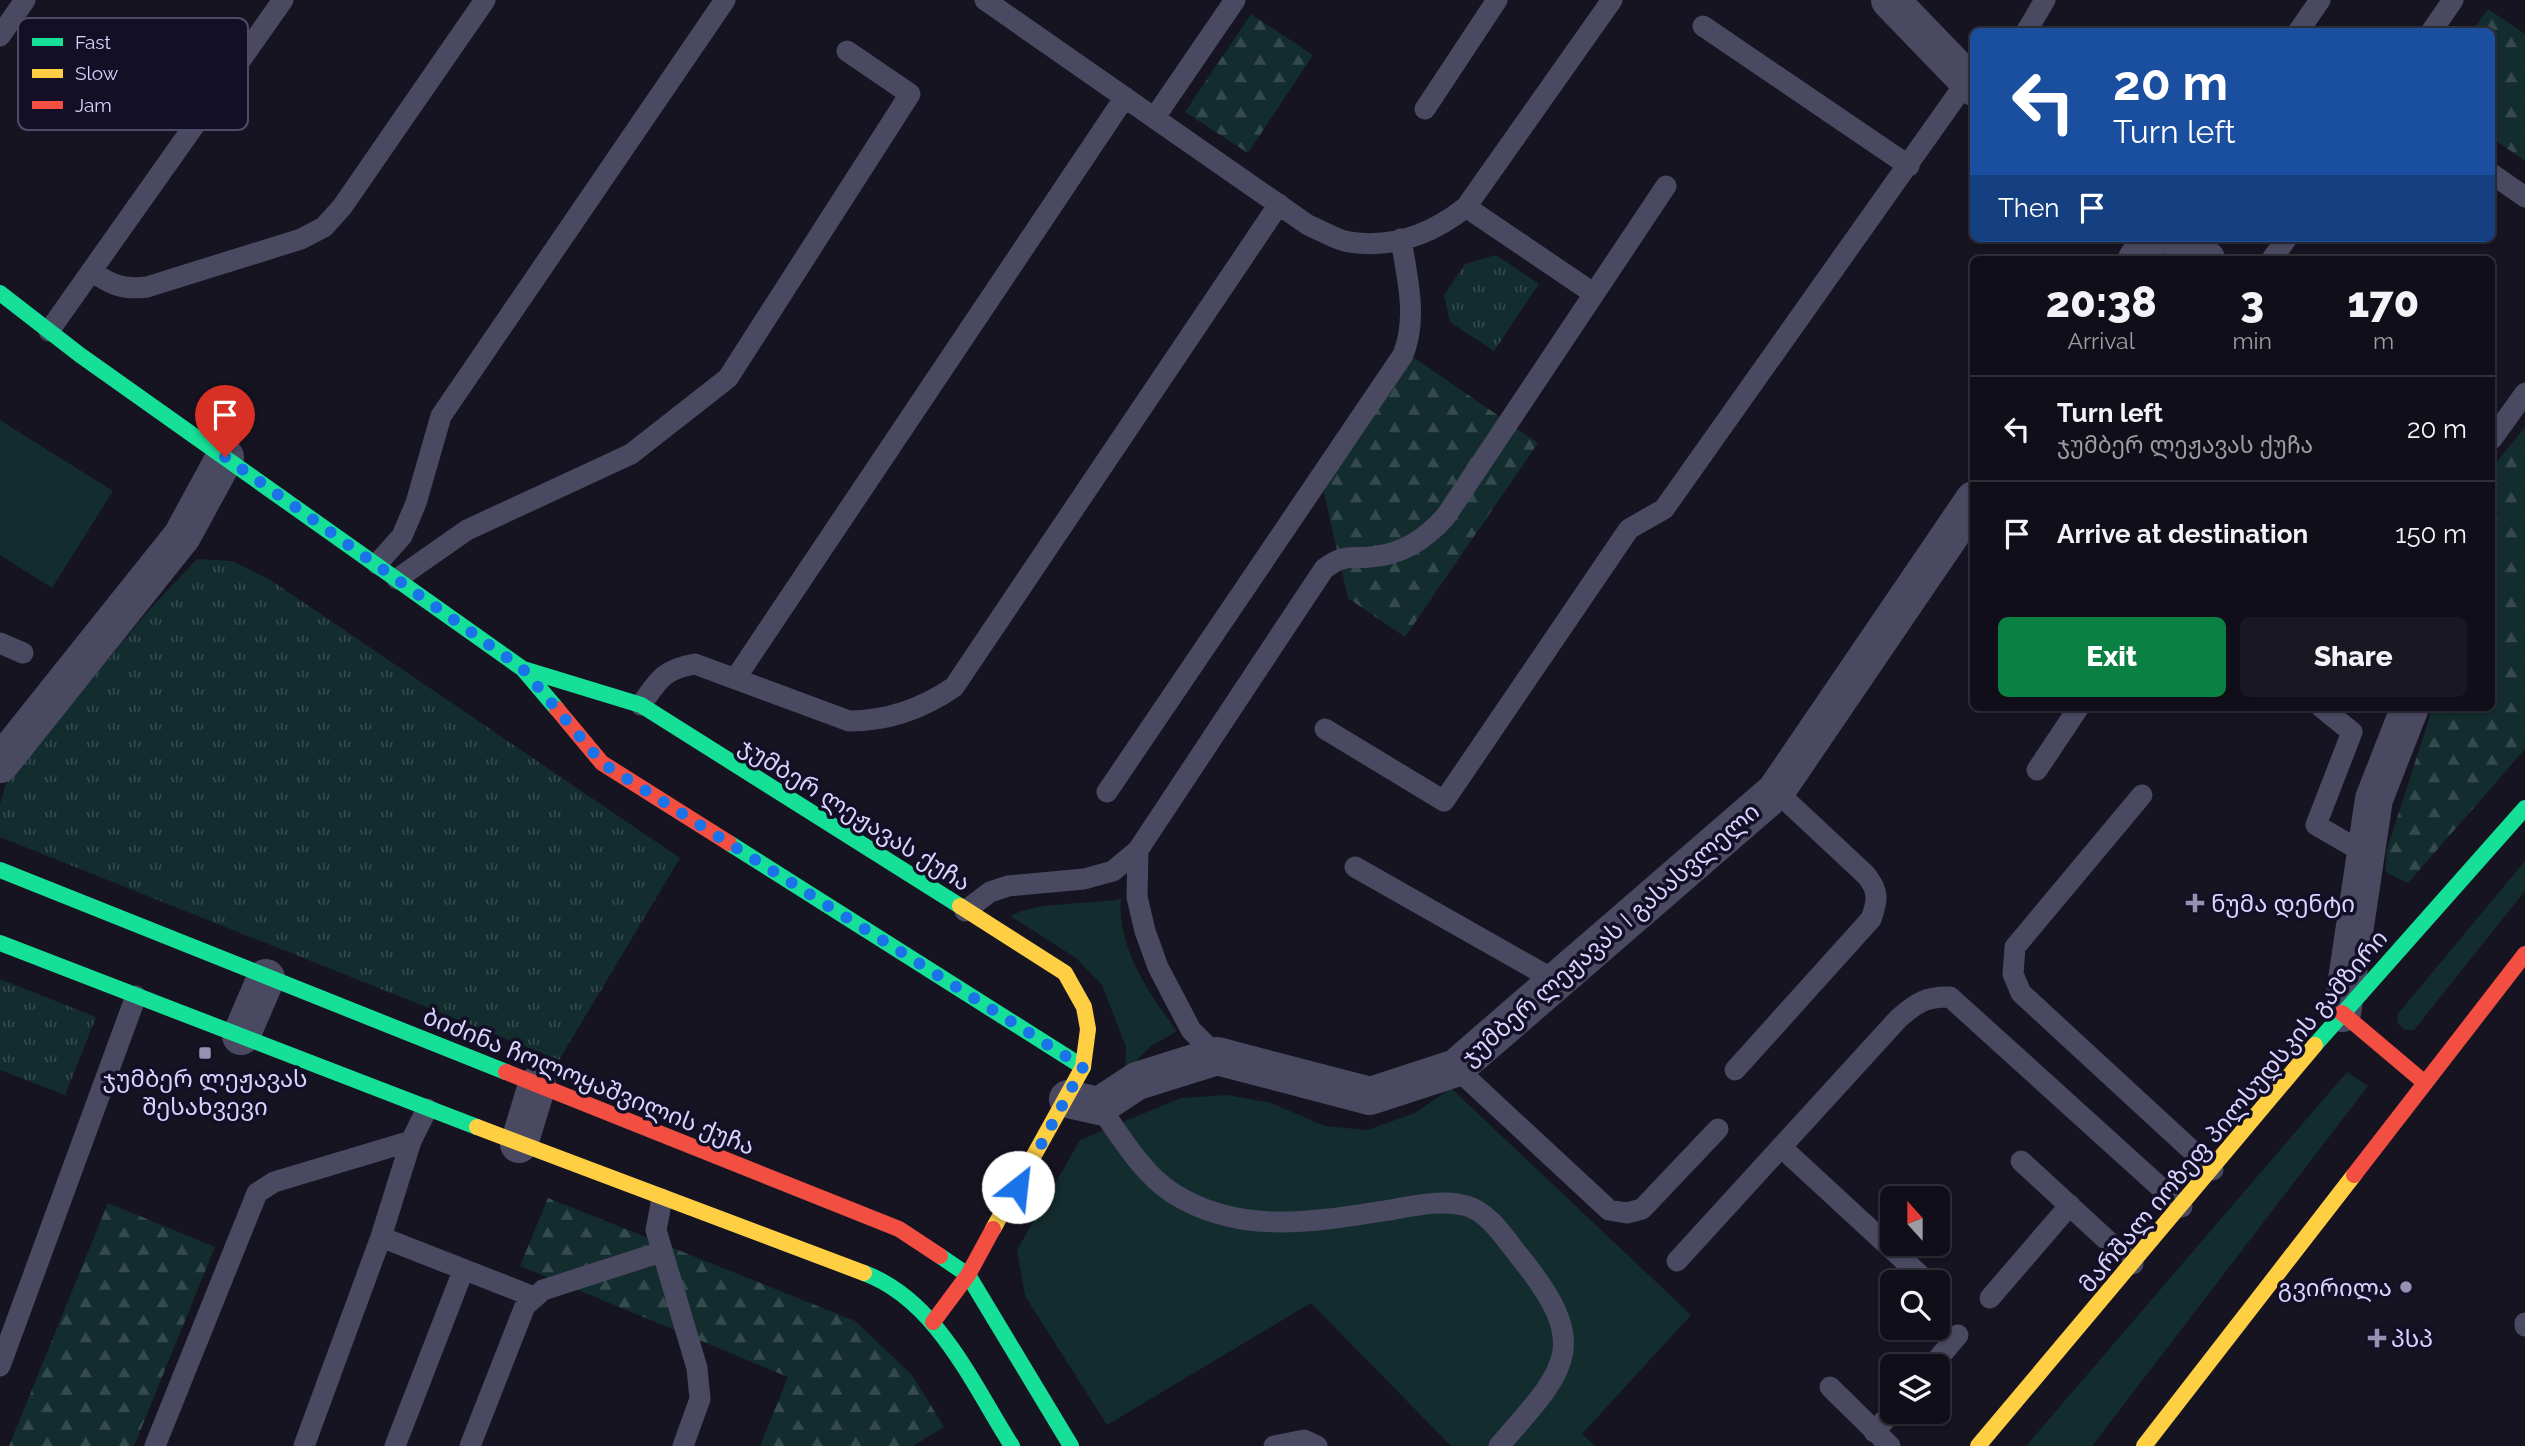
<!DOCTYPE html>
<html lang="en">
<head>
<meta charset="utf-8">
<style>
  body { margin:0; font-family:Raleway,"Noto Sans Georgian",sans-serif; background:#191822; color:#f1f3f6; height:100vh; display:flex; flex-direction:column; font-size:26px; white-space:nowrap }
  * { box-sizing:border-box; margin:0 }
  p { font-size:23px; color:#9c9ca2 }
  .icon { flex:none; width:38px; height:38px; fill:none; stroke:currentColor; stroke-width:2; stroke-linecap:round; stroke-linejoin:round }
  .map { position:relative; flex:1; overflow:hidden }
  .drawer { position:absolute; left:1970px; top:256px; width:525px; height:455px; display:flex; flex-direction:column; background:#100f19; border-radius:10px; box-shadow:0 2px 5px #0004,0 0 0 2px #302f38 }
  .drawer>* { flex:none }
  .top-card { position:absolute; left:1970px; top:28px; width:525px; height:214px; border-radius:10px; box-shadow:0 2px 5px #0004,0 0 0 2px #302f38; background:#1a4fa0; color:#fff; overflow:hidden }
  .needle { width:46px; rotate:339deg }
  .controls { position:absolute; left:1880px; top:1186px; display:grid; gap:14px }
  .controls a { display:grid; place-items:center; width:70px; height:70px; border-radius:10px; background:#100f19; box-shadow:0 2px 5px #0004,0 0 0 2px #302f38; font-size:35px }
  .pin { position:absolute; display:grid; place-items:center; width:60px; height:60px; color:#fff; margin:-72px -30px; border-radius:50% 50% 50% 0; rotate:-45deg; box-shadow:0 0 7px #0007 }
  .pin .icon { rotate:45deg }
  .me { position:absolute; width:77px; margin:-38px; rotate:29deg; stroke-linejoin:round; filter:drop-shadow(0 0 5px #0008) }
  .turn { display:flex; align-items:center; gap:24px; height:147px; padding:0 28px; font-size:32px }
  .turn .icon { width:91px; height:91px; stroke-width:2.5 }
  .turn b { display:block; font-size:49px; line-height:60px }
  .then { display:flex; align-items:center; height:66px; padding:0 28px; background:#0003; gap:14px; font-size:26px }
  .eta { display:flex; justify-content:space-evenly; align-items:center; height:119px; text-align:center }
  .eta b { font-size:42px; font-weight:800; line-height:49px }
  .action { display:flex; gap:14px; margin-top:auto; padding:14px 28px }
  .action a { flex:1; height:80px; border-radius:10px; background:#0b8043; color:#fff; font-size:28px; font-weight:800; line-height:80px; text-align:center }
  .action a+a { background:#191822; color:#f1f3f6 }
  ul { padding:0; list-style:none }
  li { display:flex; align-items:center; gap:21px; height:105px; padding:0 28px; border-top:2px solid #302f38 }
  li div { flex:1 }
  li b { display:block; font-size:26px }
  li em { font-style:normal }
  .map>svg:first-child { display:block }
  .grass { fill:#132c2d }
  .forest { fill:url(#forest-firs) }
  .park { fill:url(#park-tufts) }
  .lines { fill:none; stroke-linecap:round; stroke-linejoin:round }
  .lane { stroke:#4a4962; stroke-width:21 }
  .street { stroke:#4a4962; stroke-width:38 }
  .fast { stroke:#16e098; stroke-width:16 }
  .slow { stroke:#ffcf43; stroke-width:16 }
  .jam { stroke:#f24e42; stroke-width:16 }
  .route { stroke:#1a73e8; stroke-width:12; stroke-dasharray:0 21.6 }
  .poi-dot { fill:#9591b1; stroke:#130f26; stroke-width:2.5 }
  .labels { text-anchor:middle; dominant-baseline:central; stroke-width:7; stroke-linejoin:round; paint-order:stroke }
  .street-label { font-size:24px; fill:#d9d4ff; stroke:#130f26 }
  .poi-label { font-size:24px; fill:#d9d4ff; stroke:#130f26; text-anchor:start }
  .key { fill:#130f26; stroke:#4e4a67; stroke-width:2 }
  .key-label { font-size:19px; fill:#d9d4ff }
</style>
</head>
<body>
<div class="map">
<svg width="2525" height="1446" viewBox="0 0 2525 1446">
  <defs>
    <pattern id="forest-firs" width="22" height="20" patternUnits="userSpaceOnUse" patternTransform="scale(1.75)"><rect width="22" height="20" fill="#132c2d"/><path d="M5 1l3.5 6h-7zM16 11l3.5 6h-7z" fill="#354a4c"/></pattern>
    <pattern id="park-tufts" width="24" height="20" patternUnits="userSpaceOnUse" patternTransform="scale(1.75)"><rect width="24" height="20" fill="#132c2d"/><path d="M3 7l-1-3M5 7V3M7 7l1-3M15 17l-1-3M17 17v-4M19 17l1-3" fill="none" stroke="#354a4c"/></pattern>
  </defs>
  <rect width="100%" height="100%" fill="#161421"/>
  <path class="grass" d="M0,420l113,71 -61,97 -52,-33z
    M2525,861v30l-111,139h-9l-7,-6 -1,-9z
    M1121,899c-4,49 28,94 56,132l-27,16 -25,26 1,-26 -24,-62 -26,-27 -66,-42c29,-15 76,-11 111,-17z
    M2347,1072l21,14 -276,360h-66z
    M1451,1088l240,227 -109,119 13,12h-144l-140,-143 -204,122 -82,-129 -8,-46 63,-110 101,-42 46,-3 44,8 54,23 42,4 48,-17z"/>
  <path class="forest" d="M2488,9l37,25v127l-33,-23v-106l-20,-1z
    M1251,14l62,41 -65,98 -63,-41z
    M1413,357l125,86 -133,194 -57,-39 -25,-109z
    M2525,427v322l-117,134 -23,-11 2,-23 46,-142h59v-239z
    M548,1198l307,123 57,54 32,52 -31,19h-153l28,-69 -268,-111z
    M108,1203l107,44 -81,199h-125z"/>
  <path class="park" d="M1496,255l43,29 -45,67 -44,-29 -6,-27 21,-31z
    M197,559l35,2 40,20 408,277 -121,202 -559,-223v-33l6,-20 143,-174z
    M0,979l96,38 -31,78 -65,-25z"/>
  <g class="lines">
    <path class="lane" d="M985,0l323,225c13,5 27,15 41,17 45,7 83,-8 117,-35l146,-207
      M1703,26l206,140
      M2026,32l19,-32
      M2298,32l22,-32
      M2431,32l22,-32
      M0,36l25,-36
      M1425,109l72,-109
      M1155,117l80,-117
      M2492,174l33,23
      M1466,207l127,86
      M2272,259l15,-21
      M92,271c18,14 32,19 55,16l154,-48 23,-12 18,-20 143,-207
      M49,331l234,-331
      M2492,439l33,-46
      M377,564l25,-28 14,-33 25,-87 284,-416
      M397,579l70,-49 164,-76 97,-76 182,-284 -63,-43
      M0,643l23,10
      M735,679l390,-582
      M641,705c17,-25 23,-36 54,-41l154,57c39,0 73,-12 105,-34l325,-483
      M2321,707l31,25 -36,93 50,29
      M1325,729l119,72 185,-272 35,-20 303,-428
      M2037,770l42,-63
      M1107,792l296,-437c15,-38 4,-77 -2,-116
      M2142,795l-127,152 -2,27 8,19 192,177
      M1138,850l-1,47 8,34 13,36 33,63 26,26
      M1355,867l201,114
      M965,911l25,-19 18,-6 76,-7 29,-8 25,-21 186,-281c20,-15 24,-10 46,-12 32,-2 56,-18 76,-41l220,-330
      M1456,1068l153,142 18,3 15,-4 76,-80
      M1735,1070l136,-151c7,-19 8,-28 -5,-44l-90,-84
      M1099,1106c21,29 42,66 72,86 64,42 136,31 206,20 29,-4 62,-14 90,-6 23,7 39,34 53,51 73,90 46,112 -21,189
      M1781,1147l140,129
      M2021,1161l112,103
      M662,1199l-6,31 41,138 3,31 -17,47
      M381,1237l153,60
      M1677,1261l222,-243c17,-15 28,-22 51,-21l232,210
      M1990,1298l80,-93
      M2525,1323v3
      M0,1366l136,-370
      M1931,1367l27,-32
      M1830,1387l60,59
      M1874,1432l18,-20
      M155,1446l102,-253 17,-11 137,-41 16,-32
      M304,1446l77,-209 30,-96
      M395,1446l68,-175
      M470,1446l55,-140 18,-16 118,-38
      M1274,1446l30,-6 13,6"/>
    <path class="street" d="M1890,0l84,87
      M2176,238l30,21
      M2137,259l15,-21
      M0,764l182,-228 43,-79
      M2342,1013l32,-214 36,-92
      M241,1036l25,-58
      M1068,1099l31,7 38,-25 80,-25 153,40 86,-28 320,-277 198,-291
      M519,1144l18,-59"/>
    <path class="fast" d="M0,293l80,62 443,314 34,40
      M523,669l118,36 319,201
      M729,843l354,224
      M0,870l506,202
      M0,943l477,184
      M2315,1045l210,-237
      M940,1256l28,19 103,171
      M864,1273c73,27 109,112 148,173"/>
    <path class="slow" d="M960,906l105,67 19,34 4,22 -5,38 -90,162
      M477,1127l387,146
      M1978,1446l337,-401
      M2144,1446l210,-271"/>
    <path class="jam" d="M557,709l45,54 127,80
      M2342,1013l83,70
      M506,1072l393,157 41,27
      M2354,1175l171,-221
      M933,1322l35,-47 25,-46"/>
  </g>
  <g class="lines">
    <path class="route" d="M225,457l298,212 79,94 481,304 -65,120"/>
  </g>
  <g class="poi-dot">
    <path d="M2191.5 892.5h7v7h7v7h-7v7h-7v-7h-7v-7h7z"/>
    <rect x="198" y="1046" width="14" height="14" rx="3.5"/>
    <circle cx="2406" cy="1287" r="7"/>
    <path d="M2373.5 1327.5h7v7h7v7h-7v7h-7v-7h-7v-7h7z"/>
  </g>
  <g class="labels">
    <g class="street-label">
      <text transform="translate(855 814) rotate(32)">ჯუმბერ ლეჟავას ქუჩა</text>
      <text transform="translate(1610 934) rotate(-41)">ჯუმბერ ლეჟავას I გასასვლელი</text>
      <text transform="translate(589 1081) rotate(22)">ბიძინა ჩოლოყაშვილის ქუჩა</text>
      <text transform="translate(2233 1111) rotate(-50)">მარშალ იოზეფ პილსუდსკის გამზირი</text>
    </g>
    <g class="poi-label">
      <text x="2211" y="903">ნუმა დენტი</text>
      <text x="205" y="1078" text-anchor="middle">ჯუმბერ ლეჟავას<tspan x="205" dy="28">შესახვევი</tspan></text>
      <text x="2392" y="1287" text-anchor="end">გვირილა</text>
      <text x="2391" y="1338">პსპ</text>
    </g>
  </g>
  <rect x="18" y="18" width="230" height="112" rx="10" class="key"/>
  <rect x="32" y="38" width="31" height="8" fill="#16e098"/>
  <rect x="32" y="69" width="31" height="9" fill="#ffcf43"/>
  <rect x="32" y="101" width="31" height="8" fill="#f24e42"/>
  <g class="key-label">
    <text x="75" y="49">Fast</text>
    <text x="75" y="80">Slow</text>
    <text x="75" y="112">Jam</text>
  </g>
</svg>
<div class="controls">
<a><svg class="needle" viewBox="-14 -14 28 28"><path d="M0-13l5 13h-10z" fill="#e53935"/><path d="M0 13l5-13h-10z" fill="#9c9ca2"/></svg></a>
<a><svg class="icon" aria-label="search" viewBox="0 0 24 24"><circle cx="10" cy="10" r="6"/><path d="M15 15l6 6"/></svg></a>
<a><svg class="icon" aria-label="layers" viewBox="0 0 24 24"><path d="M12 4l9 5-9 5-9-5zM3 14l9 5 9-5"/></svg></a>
</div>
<div class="pin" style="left:225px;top:457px;background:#d93025"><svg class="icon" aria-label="arrive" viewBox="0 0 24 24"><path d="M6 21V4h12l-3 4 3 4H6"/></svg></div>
<svg class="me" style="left:1018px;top:1187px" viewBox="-20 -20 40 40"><circle r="19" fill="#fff"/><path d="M0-13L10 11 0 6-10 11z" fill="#1a73e8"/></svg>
<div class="top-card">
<div class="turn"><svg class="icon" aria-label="left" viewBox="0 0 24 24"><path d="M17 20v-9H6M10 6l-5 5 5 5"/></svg><div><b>20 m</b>Turn left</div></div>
<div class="then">Then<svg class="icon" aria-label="arrive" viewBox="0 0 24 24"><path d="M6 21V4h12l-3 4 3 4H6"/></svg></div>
</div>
<section class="drawer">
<div class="eta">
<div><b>20:38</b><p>Arrival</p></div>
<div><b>3</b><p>min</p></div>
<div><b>170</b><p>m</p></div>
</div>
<ul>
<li><svg class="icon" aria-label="left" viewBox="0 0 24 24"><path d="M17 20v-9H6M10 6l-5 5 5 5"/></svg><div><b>Turn left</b><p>ჯუმბერ ლეჟავას ქუჩა</p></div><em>20 m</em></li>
<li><svg class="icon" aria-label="arrive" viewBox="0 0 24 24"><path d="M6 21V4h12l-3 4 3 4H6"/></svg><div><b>Arrive at destination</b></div><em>150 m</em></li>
</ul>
<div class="action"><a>Exit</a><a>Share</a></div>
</section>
</div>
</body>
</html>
